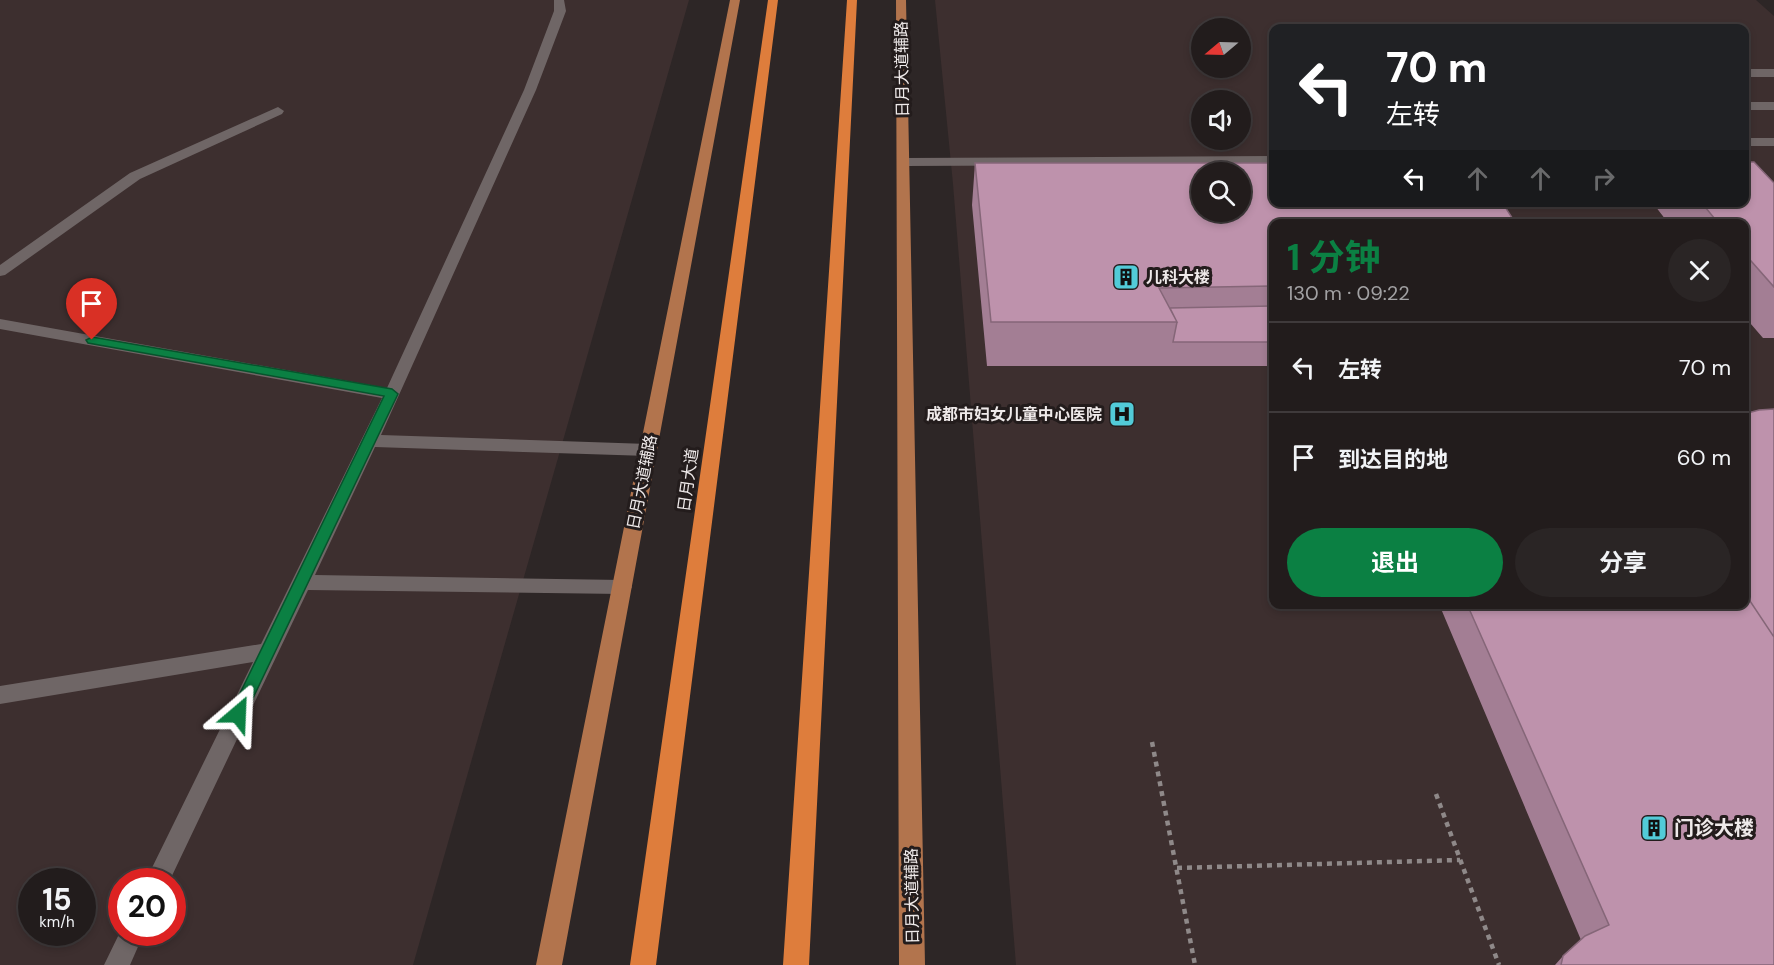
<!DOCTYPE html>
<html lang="zh">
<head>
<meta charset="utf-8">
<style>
  body { margin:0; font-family:"DM Sans","Noto Sans SC",sans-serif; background:#2a2525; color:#f1f3f6; height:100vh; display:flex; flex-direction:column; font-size:22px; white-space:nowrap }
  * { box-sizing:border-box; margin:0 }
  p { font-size:20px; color:#a2a1a3 }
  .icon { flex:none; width:33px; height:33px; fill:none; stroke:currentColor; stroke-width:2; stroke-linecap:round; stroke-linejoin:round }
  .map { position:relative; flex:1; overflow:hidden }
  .sheet { position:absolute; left:1269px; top:219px; width:480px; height:390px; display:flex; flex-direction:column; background:#221c1c; border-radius:12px; box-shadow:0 3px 9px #0003,0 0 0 2px #3f3a3b }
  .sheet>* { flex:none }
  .banner { position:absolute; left:1269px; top:24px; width:480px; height:183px; border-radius:12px; box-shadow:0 3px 9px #0003,0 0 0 2px #3f3a3b; background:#202124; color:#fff; overflow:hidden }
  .needle { width:39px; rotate:251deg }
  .buttons { position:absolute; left:1191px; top:18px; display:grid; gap:12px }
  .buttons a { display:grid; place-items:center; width:60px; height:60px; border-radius:50%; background:#221c1c; box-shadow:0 3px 9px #0003,0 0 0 2px #3f3a3b; font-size:30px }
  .speed { position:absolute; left:18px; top:868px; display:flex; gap:12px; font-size:30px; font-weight:700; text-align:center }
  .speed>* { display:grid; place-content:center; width:78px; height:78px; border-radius:50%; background:#221c1c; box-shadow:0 3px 9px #0003,0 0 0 2px #3f3a3b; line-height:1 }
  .speed small { font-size:15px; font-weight:400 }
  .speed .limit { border:9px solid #d22; background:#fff; color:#111 }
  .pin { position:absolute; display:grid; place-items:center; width:51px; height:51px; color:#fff; margin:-62px -26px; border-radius:50% 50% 50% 0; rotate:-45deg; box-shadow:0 0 6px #0007 }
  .pin .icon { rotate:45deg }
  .me { position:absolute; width:66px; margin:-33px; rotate:26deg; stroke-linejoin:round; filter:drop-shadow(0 0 4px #0008) }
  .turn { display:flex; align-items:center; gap:21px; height:126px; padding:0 18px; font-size:27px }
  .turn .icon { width:78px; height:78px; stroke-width:2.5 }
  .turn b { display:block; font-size:42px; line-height:51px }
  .lanes { display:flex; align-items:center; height:57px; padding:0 18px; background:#0003; justify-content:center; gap:30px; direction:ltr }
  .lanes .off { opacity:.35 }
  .round { display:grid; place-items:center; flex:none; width:63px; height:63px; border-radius:32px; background:#2a2525 }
  .headline { display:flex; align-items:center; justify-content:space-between; height:102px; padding:0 18px }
  h1 { font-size:36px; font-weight:700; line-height:45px; color:#0b8043 }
  .button { display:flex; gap:12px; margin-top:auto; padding:12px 18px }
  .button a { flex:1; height:69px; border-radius:36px; background:#0b8043; color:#fff; font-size:24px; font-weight:700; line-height:69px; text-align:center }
  .button a+a { background:#2a2525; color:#f1f3f6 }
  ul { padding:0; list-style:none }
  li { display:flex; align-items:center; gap:18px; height:90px; padding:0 18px; border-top:2px solid #3f3a3b }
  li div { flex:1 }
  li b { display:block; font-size:22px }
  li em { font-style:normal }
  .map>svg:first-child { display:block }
  .built { fill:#3d2f2f; fill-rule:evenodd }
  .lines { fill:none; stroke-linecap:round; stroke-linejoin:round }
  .path { stroke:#8f8989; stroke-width:4.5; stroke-dasharray:5 5; stroke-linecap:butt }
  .lane { fill:#6f6666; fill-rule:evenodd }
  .street { fill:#6f6666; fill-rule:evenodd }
  .primary { fill:#b2744d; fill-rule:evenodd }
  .highway { fill:#de7d3c; fill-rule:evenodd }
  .wall { fill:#a37e94 }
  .building { fill:#be92ac; stroke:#856678; stroke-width:1.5; fill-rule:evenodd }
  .route { fill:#0b8043; stroke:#07532c; stroke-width:1.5 }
  .labels { text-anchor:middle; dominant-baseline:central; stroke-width:6; stroke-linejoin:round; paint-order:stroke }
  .street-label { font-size:16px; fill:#efeaea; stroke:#231c1c }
  .poi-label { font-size:16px; font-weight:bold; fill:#efeaea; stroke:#231c1c; text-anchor:start }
  .near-poi-label { font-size:20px; font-weight:bold; fill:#efeaea; stroke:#231c1c; text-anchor:start }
</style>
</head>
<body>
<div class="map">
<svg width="1774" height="965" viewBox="0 0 1774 965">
  <rect width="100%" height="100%" fill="#2d2626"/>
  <path class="built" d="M0,0h689l-276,965h-413zM32,882h50v51h-50zM122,882h50v51h-50z
    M935,0h821l18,16v949h-758l-63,-781zM1202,28h38v40h-38zM1274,28h470v174h-470zM1202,100h38v40h-38zM1202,172h38v40h-38zM1274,224h470v380h-470z"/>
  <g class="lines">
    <path class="path" d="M1152,742l43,223
      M1436,794l63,171
      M1177,868l283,-8"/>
    <path class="lane" d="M554,0h10l2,11 -30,79 -155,345 267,9 6,2 3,4 -3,4 -6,2 -273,-9 -60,128 307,5 7,2 3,5 -3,5 -7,2 -314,-4 -139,292h-24l108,-220 -253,42v-18l261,-42 121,-246 -382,-69v-10l387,69 137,-298 30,-79z
      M1744,69h30v8h-30z
      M1744,102h30v8h-30z
      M278,107l6,4 -2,3 -142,65 -135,96 -5,1v-11l130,-92z
      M1744,138h30v8h-30z
      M122,928v5h22l-14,32h-26z"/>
    <path class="street" d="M1274,156v8l-370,2 -7,-4 7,-4z"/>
    <path class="primary" d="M730,0h10l-178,965h-26z
      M896,0h10l19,965h-26z"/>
    <path class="highway" d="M768,0h10l-122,965h-26z
      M847,0h10l-48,965h-26z"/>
  </g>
  <path class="wall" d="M975,163l299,61v142h-287l-15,-161z
    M1774,183v155h-11l-19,-22v-92h-75l-17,-22h92z
    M1439,604h305l30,361h-219l8,-9 18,-16z"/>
  <path class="building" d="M1744,162h10l20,21v104l-30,-34v-29h-25l-18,-22h43z
    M975,163h299v39h228l14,22h-242v62l-115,2 18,34h-186zM1202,172h38v40h-38z
    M1274,306v36h-101l4,-20 -7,-14z
    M1774,409v228l-30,-45v-178l15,-4z
    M1744,592l30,45v328h-213l2,-9 22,-20 24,-11 -142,-321h277z"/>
  <path class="route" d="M92,337l300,52 6,5 -155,325 -5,2 -6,-2 -2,-5 154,-318 -296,-53 -2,-3z"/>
  <defs>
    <symbol id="building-square" viewBox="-11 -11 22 22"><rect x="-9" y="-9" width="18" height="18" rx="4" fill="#52cbd8" stroke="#231c1c"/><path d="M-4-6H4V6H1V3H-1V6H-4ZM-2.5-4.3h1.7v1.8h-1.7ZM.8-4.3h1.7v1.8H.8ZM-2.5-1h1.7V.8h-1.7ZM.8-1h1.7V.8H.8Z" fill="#111"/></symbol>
    <symbol id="hospital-square" viewBox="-11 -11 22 22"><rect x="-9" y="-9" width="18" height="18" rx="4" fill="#52cbd8" stroke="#231c1c"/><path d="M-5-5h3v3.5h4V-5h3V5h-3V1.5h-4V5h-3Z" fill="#111"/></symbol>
  </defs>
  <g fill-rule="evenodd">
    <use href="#building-square" x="1111" y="262" width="30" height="30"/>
    <use href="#hospital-square" x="1107" y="399" width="30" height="30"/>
    <use href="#building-square" x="1639" y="813" width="30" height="30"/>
  </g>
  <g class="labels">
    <g class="street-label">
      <text transform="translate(902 69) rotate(-91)">日月大道辅路</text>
      <text transform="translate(688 480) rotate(-82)">日月大道</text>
      <text transform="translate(642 482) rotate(-79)">日月大道辅路</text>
      <text transform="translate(912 896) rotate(-91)">日月大道辅路</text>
    </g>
    <g class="poi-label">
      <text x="1146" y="277">儿科大楼</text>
      <text x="1102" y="414" text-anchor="end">成都市妇女儿童中心医院</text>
    </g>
    <g class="near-poi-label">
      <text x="1674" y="828">门诊大楼</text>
    </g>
  </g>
</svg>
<div class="buttons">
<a><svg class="needle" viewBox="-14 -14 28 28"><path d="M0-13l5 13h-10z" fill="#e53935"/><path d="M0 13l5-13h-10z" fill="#a2a1a3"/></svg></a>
<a><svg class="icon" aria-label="sound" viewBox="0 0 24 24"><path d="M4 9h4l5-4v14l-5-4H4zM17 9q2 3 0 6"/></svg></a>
<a><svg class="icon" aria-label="search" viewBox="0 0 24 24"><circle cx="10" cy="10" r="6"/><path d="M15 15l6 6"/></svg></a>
</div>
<div class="speed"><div>15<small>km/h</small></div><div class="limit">20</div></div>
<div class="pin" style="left:92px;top:340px;background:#d93025"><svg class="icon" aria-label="arrive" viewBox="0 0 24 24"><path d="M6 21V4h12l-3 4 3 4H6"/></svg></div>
<svg class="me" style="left:238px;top:714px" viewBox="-20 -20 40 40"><path d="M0-17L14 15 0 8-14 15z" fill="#0b8043" stroke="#fff" stroke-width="4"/></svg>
<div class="banner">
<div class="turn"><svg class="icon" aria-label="left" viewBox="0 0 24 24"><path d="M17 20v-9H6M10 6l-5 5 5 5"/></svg><div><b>70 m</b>左转</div></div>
<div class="lanes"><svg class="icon" aria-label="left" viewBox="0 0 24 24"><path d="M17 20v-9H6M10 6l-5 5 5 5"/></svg><svg class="icon off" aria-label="ahead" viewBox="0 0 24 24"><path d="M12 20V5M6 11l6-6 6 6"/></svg><svg class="icon off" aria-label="ahead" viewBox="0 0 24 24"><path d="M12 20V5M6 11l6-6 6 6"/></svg><svg class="icon off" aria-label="right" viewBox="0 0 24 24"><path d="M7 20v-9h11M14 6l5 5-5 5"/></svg></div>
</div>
<section class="sheet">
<div class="headline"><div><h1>1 分钟</h1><p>130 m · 09:22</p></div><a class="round"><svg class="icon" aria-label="close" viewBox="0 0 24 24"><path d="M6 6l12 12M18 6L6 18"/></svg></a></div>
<ul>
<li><svg class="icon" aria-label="left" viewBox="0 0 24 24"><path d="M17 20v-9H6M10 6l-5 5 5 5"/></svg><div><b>左转</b></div><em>70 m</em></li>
<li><svg class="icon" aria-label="arrive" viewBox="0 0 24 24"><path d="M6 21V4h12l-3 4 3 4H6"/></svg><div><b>到达目的地</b></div><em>60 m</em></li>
</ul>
<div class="button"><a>退出</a><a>分享</a></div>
</section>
</div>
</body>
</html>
